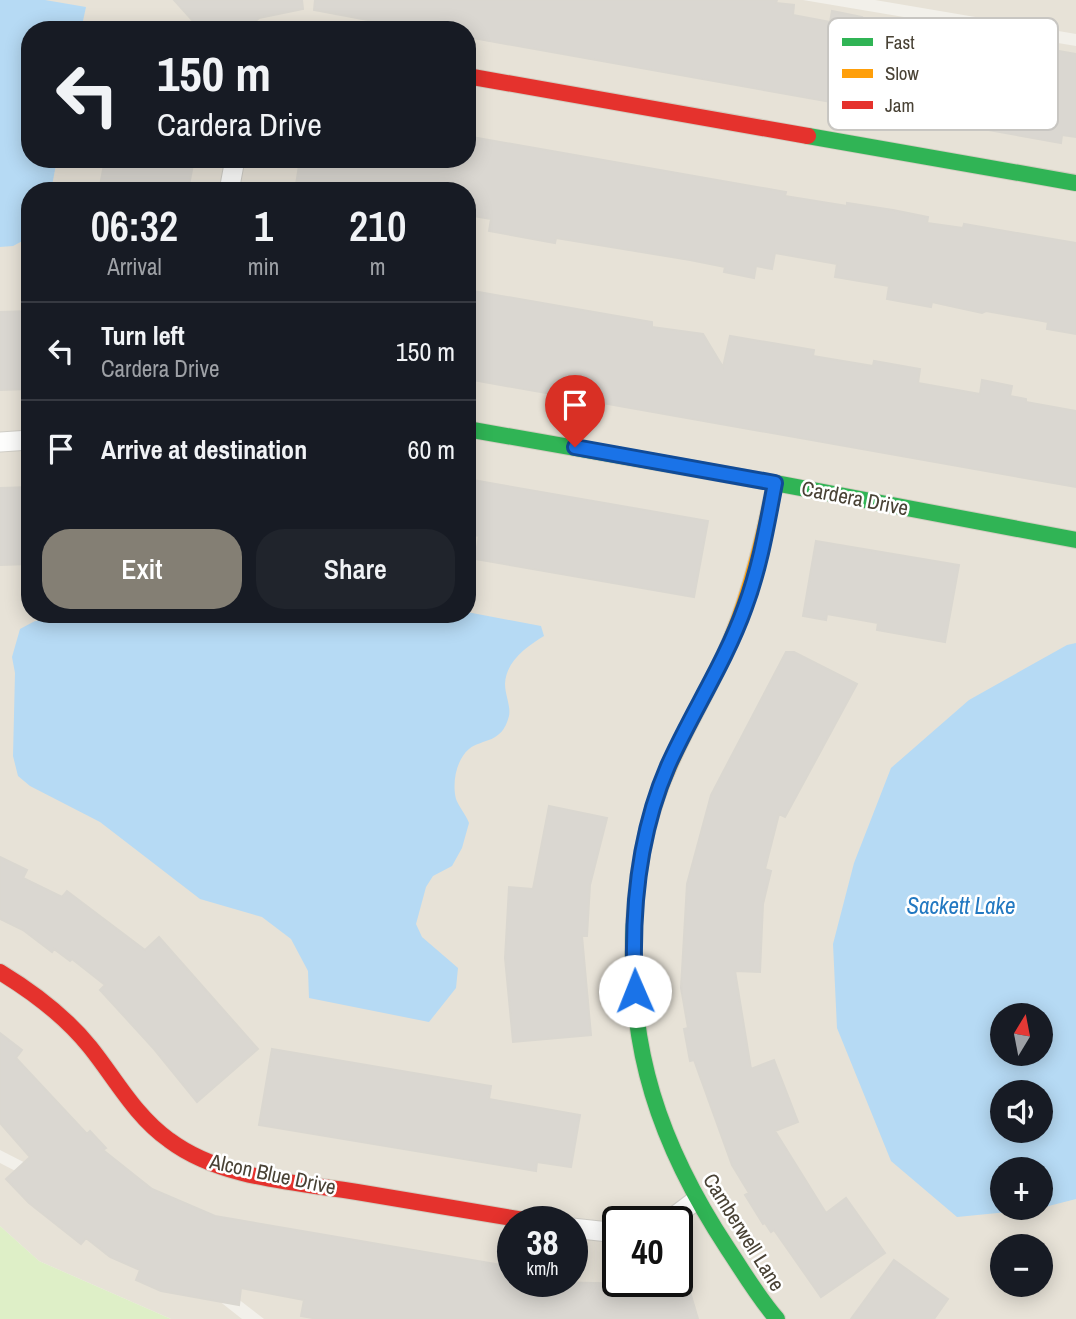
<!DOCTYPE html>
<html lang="en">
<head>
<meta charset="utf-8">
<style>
  body { margin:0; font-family:"Archivo Narrow",sans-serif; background:#20242c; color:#f1f3f6; height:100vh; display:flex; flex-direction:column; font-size:26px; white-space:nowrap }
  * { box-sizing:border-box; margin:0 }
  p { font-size:23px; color:#9ea1a6 }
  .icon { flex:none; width:38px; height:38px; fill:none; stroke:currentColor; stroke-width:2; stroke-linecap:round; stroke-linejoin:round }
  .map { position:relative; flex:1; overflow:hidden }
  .panel { position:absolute; left:21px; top:182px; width:455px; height:441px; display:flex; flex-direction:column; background:#171b24; border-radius:28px; box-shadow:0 4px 18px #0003 }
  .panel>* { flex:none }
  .top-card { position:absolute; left:21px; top:21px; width:455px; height:147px; border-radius:28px; box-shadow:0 4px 18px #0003; background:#171b24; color:#f1f3f6; overflow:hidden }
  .needle { width:46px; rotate:10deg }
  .tools { position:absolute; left:990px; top:1003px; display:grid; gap:14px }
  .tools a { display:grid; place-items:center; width:63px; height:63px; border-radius:50%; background:#171b24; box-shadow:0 4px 18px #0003; font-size:35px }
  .speed { position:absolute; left:497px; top:1206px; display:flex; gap:14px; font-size:35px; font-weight:700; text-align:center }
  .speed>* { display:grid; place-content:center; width:91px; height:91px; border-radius:50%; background:#171b24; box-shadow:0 4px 18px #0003; line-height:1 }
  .speed small { font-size:18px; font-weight:400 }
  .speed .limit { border:4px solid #111; border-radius:10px; background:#fff; color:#111 }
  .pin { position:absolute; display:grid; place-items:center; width:60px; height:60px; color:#fff; margin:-72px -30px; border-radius:50% 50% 50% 0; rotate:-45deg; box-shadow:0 0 7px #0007 }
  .pin .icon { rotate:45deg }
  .me { position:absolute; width:77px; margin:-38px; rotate:359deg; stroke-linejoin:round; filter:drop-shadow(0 0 5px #0008) }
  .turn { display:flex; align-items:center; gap:24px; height:147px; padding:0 21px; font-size:32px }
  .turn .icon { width:91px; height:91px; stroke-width:2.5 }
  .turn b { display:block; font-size:49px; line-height:60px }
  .eta { display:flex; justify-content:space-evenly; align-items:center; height:119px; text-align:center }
  .eta b { font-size:42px; font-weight:600; line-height:49px }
  .action { display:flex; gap:14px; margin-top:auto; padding:14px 21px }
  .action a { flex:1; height:80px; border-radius:28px; background:#847f74; color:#fff; font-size:28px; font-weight:600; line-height:80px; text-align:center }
  .action a+a { background:#20242c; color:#f1f3f6 }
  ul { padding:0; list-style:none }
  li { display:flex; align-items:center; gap:21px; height:98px; padding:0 21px; border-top:2px solid #363941 }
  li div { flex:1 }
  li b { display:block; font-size:26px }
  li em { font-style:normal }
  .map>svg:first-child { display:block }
  .residential { fill:#e7e2d7; fill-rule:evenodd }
  .green { fill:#deefc7 }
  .water { fill:#b6daf4; fill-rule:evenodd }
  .building { fill:#dad7d1; stroke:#dad7d0; stroke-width:2 }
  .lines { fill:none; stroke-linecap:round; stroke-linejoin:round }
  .street-casing { stroke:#d0cec7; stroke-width:21 }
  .fast-casing { stroke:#d2cdc0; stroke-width:18 }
  .slow-casing { stroke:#d2cdc0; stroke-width:18 }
  .jam-casing { stroke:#d2cdc0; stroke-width:18 }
  .street { stroke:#fdfdfc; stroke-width:19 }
  .fast { stroke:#30b455; stroke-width:16 }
  .slow { stroke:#ff9f0a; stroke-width:16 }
  .jam { stroke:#e5322d; stroke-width:16 }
  .route-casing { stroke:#114b97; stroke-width:18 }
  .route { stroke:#1a73e8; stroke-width:12 }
  .labels { text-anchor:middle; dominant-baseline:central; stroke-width:5; stroke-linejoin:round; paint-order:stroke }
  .street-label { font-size:21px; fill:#494235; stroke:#fff }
  .water-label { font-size:23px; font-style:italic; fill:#2278c1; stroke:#fff }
  .key { fill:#fff; stroke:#c8c6c2; stroke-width:2 }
  .key-label { font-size:19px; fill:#494235 }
</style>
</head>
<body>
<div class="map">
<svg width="1076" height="1319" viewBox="0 0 1076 1319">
  <rect width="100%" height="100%" fill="#f2f0ea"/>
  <path class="residential" d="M0,0h803l273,46v1273h-812l-131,-101 -133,-68zM30,30h437v129h-437zM30,191h437v423h-437zM1003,1015h38v39h-38zM1003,1092h38v38h-38zM1003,1169h38v39h-38zM513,1222h59v59h-59zM618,1222h59v59h-59zM1003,1246h38v38h-38z
    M875,0h201v34z
    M0,1163l128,66 114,90h-71l-132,-58 -39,-35z"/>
  <path class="green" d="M0,1226l39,35 132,58h-171z"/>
  <path class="water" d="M0,0h45l41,7 -5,23h-51v129h27l-6,32h-21v46l-17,9 -13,1z
    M467,612l74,14 3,10c-18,11 -38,25 -39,48 0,11 6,22 4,32 -7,28 -26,22 -40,33 -13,11 -17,34 -13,50 3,8 10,16 13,24l-7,25 -10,18 -19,10 -7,11 -10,37 6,13 36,31 -2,20 -27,34 -120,-24 -1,-27 -17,-32 -29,-22 -62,-18 -100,-77 -70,-36 -12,-10 -5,-20 2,-83 -3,-16 8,-28 15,-8 96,-7z
    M1076,643v556l-39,10 -80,8 -66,-56 -54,-133 -4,-84 21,-81 37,-95 78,-68 98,-55zM1003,1015h38v39h-38zM1003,1092h38v38h-38zM1003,1169h38v39h-38z"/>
  <path class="building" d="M174,0h128l1,9 -44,9 -13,12h-45z
    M315,0h462l-1,3 18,2 -1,10 37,7 2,-11 30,6 -1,4 77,14 1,-5 90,21 1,-5 46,8v83l-14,-2 -1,8 -594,-106v-7h-44l-29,-5 -80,-15z
    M472,137l314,55 -1,4 62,10v-3l46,7 35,7 -1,6 36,5 1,-4 112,19v91l-29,-5 1,-7 -62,-11 -4,2 -50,-11 -1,5 -44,-8 2,-13 -54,-9 2,-13 -62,-11 -3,16 -16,-3 -2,12 -30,-6 1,-5 -35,-7 -134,-22 -1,5 -66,-12 2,-12 -24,-4v-24h-172l5,-32h168z
    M105,159h89l-6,32h-89z
    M467,290l185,32v5l51,7 20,33 7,-31 84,14 -1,6 60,10 1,-5 46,8 -2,14 62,11 2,-14 30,6 -2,10 16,3v3l50,9v76l-609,-108z
    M30,311v78l-30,1v-78z
    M467,479l241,42 -14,76 -219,-38 4,-23 -12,-2z
    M30,487v77l-30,1v-77z
    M816,541l143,24 -14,77 -68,-12 1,-7 -51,-9 -1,6 -23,-4z
    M786,652h8l63,32 -72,133 -6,-3 -14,55 6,2 -8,33 -3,68 -25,-1 16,98 23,-9 24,62 -23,9 51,82 20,-15 39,55 -64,44 -47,-67 -3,2 -6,-9 -2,1 -18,-29 4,-2 -17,-28 -38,-105 -4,1 -6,-32 4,-1 -7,-40 6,-104 24,-89z
    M549,806l58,12 -17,67 -3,51h-5l9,99 -78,7 -8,-84 4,-71 24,2z
    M0,857l27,13 -4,8 39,19 5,-6 78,59 14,-13 99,112 -61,53 -43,-53 -54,-59 5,-5 -33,-26 -2,2 -16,-12 -2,3 -29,-22 -23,-11z
    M0,1033l22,17 -6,8 71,76 3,-3 16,17 -3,2 49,39 63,27 298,51v14l123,3 11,-3h30v-4l8,-2 13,44h-380l-17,-3 3,-16 -63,-12 -2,17 -78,-14 -25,-11 4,-10 -30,-13 -24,-19 -5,6 -52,-41 -23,-24 24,-22 -30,-34z
    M272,1049l219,37 -2,13 91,16 -9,52 -34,-5 -1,9 -277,-46z
    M894,1260l54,39 -14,20h-83z"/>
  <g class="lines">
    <defs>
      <path id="street" d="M229,191l6,-32
        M0,442l30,-2
        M667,1222l28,-21
        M572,1228l46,5"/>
      <path id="fast" d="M808,136l268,47
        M467,429l308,54 301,57
        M634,922c-8,125 26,224 94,327 16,24 30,48 49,70"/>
      <path id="slow" d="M634,922c3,-54 14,-111 37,-160 19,-43 44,-82 61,-125 20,-49 32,-102 43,-154"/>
      <path id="jam" d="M467,76l341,60
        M0,972c33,20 65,44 90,75 25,31 45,69 79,93 52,39 126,42 188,52 60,10 119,20 179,30"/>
    </defs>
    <use href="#street" class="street-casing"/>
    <use href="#fast" class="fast-casing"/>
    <use href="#slow" class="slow-casing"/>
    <use href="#jam" class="jam-casing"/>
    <use href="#street" class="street"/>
    <use href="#fast" class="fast"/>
    <use href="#slow" class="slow"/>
    <use href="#jam" class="jam"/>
  </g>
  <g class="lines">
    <defs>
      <path id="route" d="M575,447l200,36c-8,42 -15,84 -30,124 -20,56 -53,105 -77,159 -30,69 -37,151 -33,225"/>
    </defs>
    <use href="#route" class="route-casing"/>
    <use href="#route" class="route"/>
  </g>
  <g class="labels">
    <g class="street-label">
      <text transform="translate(855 498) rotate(11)">Cardera Drive</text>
      <text transform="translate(273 1174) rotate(12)">Alcon Blue Drive</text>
      <text transform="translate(744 1232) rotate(58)">Camberwell Lane</text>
    </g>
    <g class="water-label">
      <text x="961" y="905">Sackett Lake</text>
    </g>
  </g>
  <rect x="828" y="18" width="230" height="112" rx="10" class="key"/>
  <rect x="842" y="38" width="31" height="8" fill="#30b455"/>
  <rect x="842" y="69" width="31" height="9" fill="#ff9f0a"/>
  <rect x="842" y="101" width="31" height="8" fill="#e5322d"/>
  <g class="key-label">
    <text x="885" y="49">Fast</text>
    <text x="885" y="80">Slow</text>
    <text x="885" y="112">Jam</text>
  </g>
</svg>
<div class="tools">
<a><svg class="needle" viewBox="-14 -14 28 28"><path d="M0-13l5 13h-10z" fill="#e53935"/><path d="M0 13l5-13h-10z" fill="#9ea1a6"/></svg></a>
<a><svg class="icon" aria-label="sound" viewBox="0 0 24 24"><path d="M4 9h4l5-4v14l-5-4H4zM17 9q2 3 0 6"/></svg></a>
<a>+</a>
<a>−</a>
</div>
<div class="speed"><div>38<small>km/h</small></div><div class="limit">40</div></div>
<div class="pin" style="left:575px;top:447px;background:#d93025"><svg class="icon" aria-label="arrive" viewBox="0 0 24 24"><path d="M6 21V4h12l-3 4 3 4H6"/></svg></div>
<svg class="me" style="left:635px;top:991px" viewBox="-20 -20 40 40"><circle r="19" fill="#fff"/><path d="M0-13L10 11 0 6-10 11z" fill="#1a73e8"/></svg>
<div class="top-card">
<div class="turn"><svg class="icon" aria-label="left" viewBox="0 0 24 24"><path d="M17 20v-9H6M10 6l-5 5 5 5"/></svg><div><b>150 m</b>Cardera Drive</div></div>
</div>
<section class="panel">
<div class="eta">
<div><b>06:32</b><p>Arrival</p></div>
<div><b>1</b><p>min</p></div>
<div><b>210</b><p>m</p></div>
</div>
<ul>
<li><svg class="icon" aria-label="left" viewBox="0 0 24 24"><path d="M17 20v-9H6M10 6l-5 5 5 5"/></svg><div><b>Turn left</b><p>Cardera Drive</p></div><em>150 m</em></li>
<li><svg class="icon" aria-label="arrive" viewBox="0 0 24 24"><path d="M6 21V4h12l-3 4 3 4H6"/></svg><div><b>Arrive at destination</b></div><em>60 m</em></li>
</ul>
<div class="action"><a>Exit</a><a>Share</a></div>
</section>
</div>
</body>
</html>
